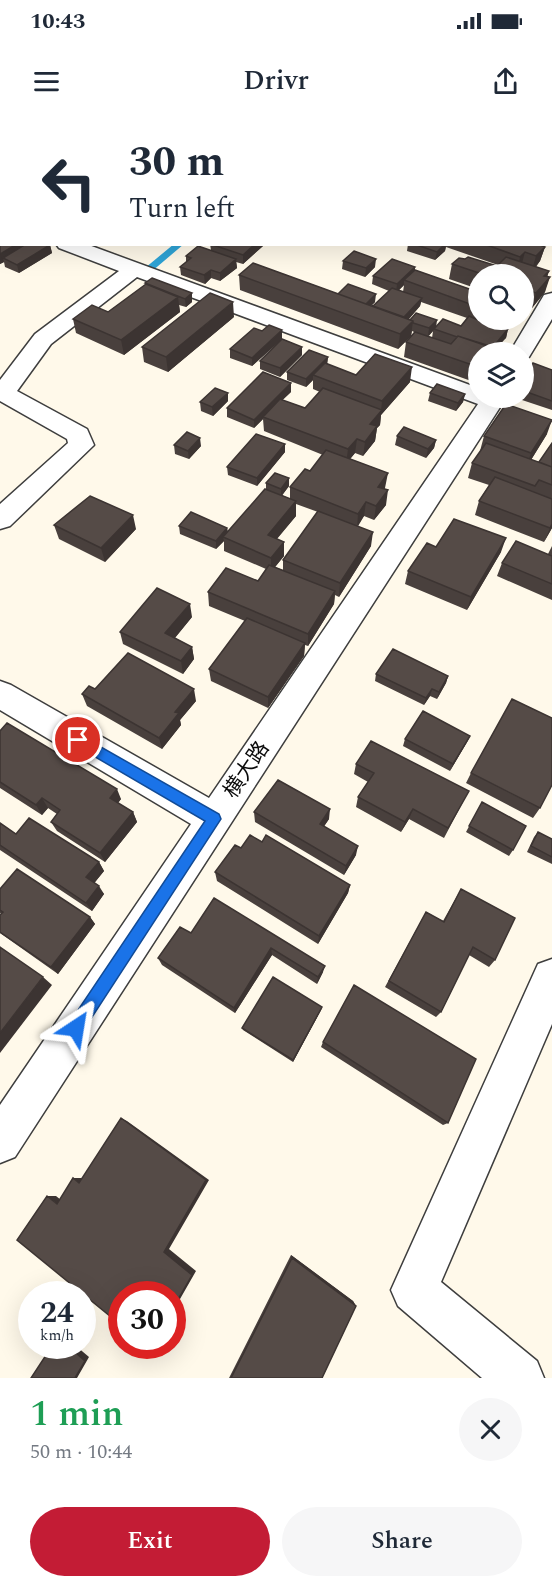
<!DOCTYPE html>
<html lang="en">
<head>
<meta charset="utf-8">
<style>
  body { margin:0; font-family:Spectral,"Noto Sans JP",serif; background:#f6f6f7; color:#1f2937; height:100vh; display:flex; flex-direction:column; font-size:22px; white-space:nowrap }
  * { box-sizing:border-box; margin:0 }
  p { font-size:20px; color:#747a83 }
  .icon { flex:none; width:33px; height:33px; fill:none; stroke:currentColor; stroke-width:2; stroke-linecap:round; stroke-linejoin:round }
  .map { position:relative; height:1258px; overflow:hidden }
  .drawer { display:flex; flex-direction:column; background:#fff; flex:1 }
  .drawer>* { flex:none }
  .hud { position:absolute; left:0px; top:0px; width:552px; height:126px; box-shadow:0 6px 24px #0002; background:#fff; color:#1f2937; overflow:hidden }
  .fabs { position:absolute; left:468px; top:144px; display:grid; gap:12px }
  .fabs a { display:grid; place-items:center; width:66px; height:66px; border-radius:50%; background:#fff; box-shadow:0 6px 24px #0002; font-size:30px }
  .speed { position:absolute; left:18px; top:1161px; display:flex; gap:12px; font-size:30px; font-weight:700; text-align:center }
  .speed>* { display:grid; place-content:center; width:78px; height:78px; border-radius:50%; background:#fff; box-shadow:0 6px 24px #0002; line-height:1 }
  .speed small { font-size:15px; font-weight:400 }
  .speed .limit { border:9px solid #d22; background:#fff; color:#111 }
  .pin { position:absolute; display:grid; place-items:center; width:51px; height:51px; color:#fff; margin:-26px; border:3px solid #fff; border-radius:50%; box-shadow:0 2px 6px #0007 }
  .me { position:absolute; width:66px; margin:-33px; rotate:33deg; stroke-linejoin:round; filter:drop-shadow(0 0 4px #0008) }
  .turn { display:flex; align-items:center; gap:21px; height:126px; padding:0 30px; font-size:27px }
  .turn .icon { width:78px; height:78px; stroke-width:2.5 }
  .turn b { display:block; font-size:42px; line-height:51px }
  .round { display:grid; place-items:center; flex:none; width:63px; height:63px; border-radius:32px; background:#f6f6f7 }
  .overview { display:flex; align-items:center; justify-content:space-between; height:102px; padding:0 30px }
  h1 { font-size:36px; font-weight:600; line-height:45px; color:#1e9e55 }
  .cta { display:flex; gap:12px; margin-top:auto; padding:12px 30px }
  .cta a { flex:1; height:69px; border-radius:36px; background:#c31c35; color:#fff; font-size:24px; font-weight:600; line-height:69px; text-align:center }
  .cta a+a { background:#f6f6f7; color:#1f2937 }
  .status { display:flex; justify-content:space-between; align-items:center; height:42px; padding:0 30px; background:#fff; direction:ltr }
  .status svg { height:16px; fill:currentColor }
  header { display:flex; justify-content:space-between; align-items:center; height:78px; padding:0 30px; background:#fff; font-size:27px; font-weight:600 }
  .map>svg:first-child { display:block }
  .lines { fill:none; stroke-linecap:round; stroke-linejoin:round }
  .stream { fill:#2ea3d5; fill-rule:evenodd }
  .minor-casing { stroke:#3e3e3e; stroke-width:3 }
  .minor { fill:#fff; fill-rule:evenodd }
  .wall { fill:#49403d; fill-rule:evenodd }
  .shaded-wall { fill:#3c3432 }
  .building { fill:#554b47; stroke:#3c3432; stroke-width:1.5 }
  .route { fill:#1a73e8; stroke:#114b97; stroke-width:1.5 }
  .labels { text-anchor:middle; dominant-baseline:central; stroke-width:6; stroke-linejoin:round; paint-order:stroke }
  .street-label { font-size:21px; fill:#0b0b0b; stroke:#fff }
</style>
</head>
<body>
<div class="status"><b>10:43</b><svg viewBox="0 0 49 12"><path d="M0 12V9h3v3zM5 12V6h3v6zM10 12V3h3v9zM15 12V0h3v12zM26 1h20v11H26zM47 4h2v5h-2z"/></svg></div>
<header><svg class="icon" aria-label="menu" viewBox="0 0 24 24"><path d="M4 6h16M4 12h16M4 18h16"/></svg>Drivr<svg class="icon" aria-label="share" viewBox="0 0 24 24"><path d="M12 15V3M7 8l5-5 5 5M5 13v7h14v-7"/></svg></header>
<div class="map">
<svg width="552" height="1258" viewBox="0 0 552 1258">
  <rect width="100%" height="100%" fill="#fff9ea"/>
  <g class="lines">
    <path class="stream" d="M343,0h9l-11,2z
      M422,0h11l2,2h-12z
      M504,0h8l-9,2z
      M174,124h10l-33,28h-6v-4z"/>
    <defs>
      <path id="minor" d="M0,95h2v12h-2z
        M56,124h30l392,144v10h28l-491,759 -15,6v-58l191,-281 -191,-114v-29l11,4 198,113 269,-394 -341,-127 -86,67 -34,47 70,38 7,16 -84,81 -10,3v-25l68,-61 -1,-4 -67,-38v-21l35,-46 84,-63 -60,-23z
        M552,173v26l-23,38 -5,1v-6h-14l34,-57z
        M552,839v65l-111,258 96,79 7,17h-62l-84,-72 -7,-16 147,-326z"/>
    </defs>
    <use href="#minor" class="minor-casing"/>
    <use href="#minor" class="minor"/>
  </g>
  <path class="wall" d="M45,0h64l1,2h-46v-2l-3,2h-11z
    M456,0h41v2h-41z
    M527,0h25v71l-2,-1v-68h-20v-1z
    M552,77v38l-2,-1v-35z
    M2,124l48,1 2,8 -33,20 -14,-6 -1,-5 -4,2z
    M210,124h53v2l-20,18 -7,-2 1,6 -17,13 -9,-3 -6,6 -24,-9 -1,-8 6,-5v-6l25,-6z
    M408,124h130l7,3 -5,14 -4,6 13,4 -2,6 -2,15 -13,16 -8,-3v-31h-46v15l-29,-10 3,-15 45,2 1,-1 -52,-18 -1,4 -10,9 -28,-9z
    M343,141l32,6 -10,10 -23,-8z
    M415,147v3l63,22v28h37l-8,9h1l-2,9 -28,14v25l-4,5 -70,-25 2,-15 8,-10 -2,-1 -1,5 -13,13 -158,-59 -1,-15 99,19 37,8 -4,4h2l16,-15 -17,-7 1,-8zM404,165l-1,7 -4,-2zM421,182l46,16 -6,8 -25,1 -27,-8 11,-13zM433,211l-1,7 -4,-2z
    M145,163l47,10v9l-6,5 -7,-2 1,7 -56,43 -48,-22 -3,-14 35,-7 37,-27z
    M234,197l-66,55 -24,-10 -2,-15z
    M282,219l-30,27 -22,-8v-9z
    M302,235l-22,22 -20,-8v-8z
    M328,237l-1,7 29,11 54,7 -29,33 -1,10 -3,3 -2,13 -12,15 -8,-3 -5,6 35,29 -1,1 2,16 -12,15 -10,-4 -7,10 14,20 -32,51 -4,-2 -1,9 -26,42 -3,-1 -1,11 -36,52 -57,-27 -2,-12 36,-48 -36,-15 -1,-14 50,-11 8,-12 -42,-18v-10l-8,8 -36,-15 -1,-8 48,2 1,4 38,-43v-6l23,-5v8l-7,9 8,4v-12l20,-16 13,-16 -59,-24 -1,-12 -9,9 -27,-11v-9l64,-16 -9,8 23,8 15,-16 -7,-3v-9l-7,7 -19,-7v-8zM296,384l22,8 -35,48v10l-8,-3 9,-11v-14l-7,-3 19,-23z
    M552,250v40l-36,-12h8v-21z
    M430,273l35,1 -2,8 -7,9 -28,-10z
    M228,281l-15,15 -12,-5 -1,-9z
    M547,314l-16,26 8,2 13,-19v85l-8,14 -69,-27 4,-14 10,-16 -21,-7 4,-15 9,-12h-1l4,-15z
    M397,316l39,4 -2,8 -8,10 -31,-13z
    M285,324v8l-28,34 -29,-11 -1,-8z
    M174,325l27,1 -12,13 -14,-5z
    M54,405l82,4 -31,33 -46,-23z
    M552,426v54l-55,-24 5,-13 46,-9z
    M501,432l-34,58 -62,-26 3,-13z
    M192,497l-17,21 17,9 2,12 -11,15 -60,-30 -3,-12z
    M376,554l72,2 -2,7 -9,16 -7,-3 -6,9 -49,-24z
    M82,574l114,7 -16,19 1,5 -19,24 -75,-43z
    M0,611l121,68 -3,4 15,9 4,10 -32,40 -48,-31 -6,-9 6,-8 -9,-6 -6,7 -42,-27z
    M470,616l-3,6 -17,29 -47,-25 2,-7z
    M356,644l107,38 -19,36 -35,-19 -8,13 -45,-25 2,-10 10,-15 -14,-8z
    M471,653l69,35 -7,10 -67,-35z
    M482,682l31,48 -4,6 -43,-24z
    M254,692l75,7 -5,7 32,29 -12,20 -89,-53z
    M0,703l16,11 83,28 5,9 -10,12 10,11 -12,17 -92,-61z
    M538,712l14,7v25l-25,-12 7,-15z
    M262,722l88,43 -2,8 -30,51 -101,-63 -2,-9 26,-24z
    M0,769l90,28 5,7 -37,50 -58,-41v-18l2,-1 -2,-1z
    M461,769l34,71 -6,7 -20,-12 -28,57 -5,5 -51,-30 41,-75 17,9z
    M214,778l109,74 -6,12 -45,-29 -37,58 -73,-48 -4,-7 33,-25z
    M322,887l-1,3 -28,52 -50,-32 -1,-2z
    M323,922l125,81 -5,2 -122,-78z
    M291,1135l62,46 3,5 -34,72h-93z"/>
  <path class="shaded-wall" d="M2,60v17l-2,1v-17z
    M17,124h10l-24,14 1,4 -4,2v-10z
    M255,124h8v2l-20,18v-9z
    M445,124h1l-1,7 -10,9 2,-8z
    M50,125l2,8 -33,20 -2,-8z
    M545,127l-5,14 -8,9 4,-14z
    M525,132l-4,15 -4,5 3,-15z
    M236,139l1,9 -17,13v-8z
    M376,139l-1,8 -10,10 1,-9z
    M415,147l-1,9 -10,4v5l-8,8 1,-9z
    M211,150v8l-6,6 -1,-9z
    M549,151l-4,12 5,-6 -5,15 -13,16 4,-15 8,-17z
    M192,173v9l-6,5 -1,-8z
    M376,174l-1,8 -12,12 1,-8z
    M178,177l2,15 -56,43 -3,-15z
    M422,178l-2,8 -19,22 1,-9z
    M233,182l1,15 -66,55 -2,-15z
    M437,200l-1,8 -2,1 -1,2 -5,6 1,-9z
    M508,200h7l-10,12z
    M413,201l-2,15 -13,13 2,-15z
    M508,209l-2,9 -13,14h-3l1,-2z
    M282,210v9l-30,27v-8z
    M302,227v8l-22,22v-9z
    M328,237l-1,8 -14,10v5l-7,7v-8z
    M478,246v11l-4,5 4,-15z
    M412,247l-2,15 -29,33 -1,10 -3,3 -2,13 -12,15 2,-14 5,-18 11,-13 1,-10z
    M291,263v9l-26,25h-2v2l-9,9v-8z
    M228,273v8l-15,15 -1,-9z
    M465,274l-2,8 -7,9 2,-8z
    M552,300l-5,14 -21,34 5,-15z
    M200,318l1,8 -12,13 -1,-8z
    M357,319l-2,14 -9,11 2,-15z
    M436,320l-2,8 -8,10 2,-9z
    M285,324v8l-28,34v-8z
    M388,353l-3,15 -9,13 2,-14z
    M289,358v8l-8,11v-8z
    M388,370l-2,15 -12,15 2,-14z
    M296,381v15l-28,33v-14z
    M366,382l-2,14 -7,12 1,-14z
    M133,395l3,14 -31,33 -4,-14z
    M552,404v4l-8,14 6,-14z
    M227,408l1,8 -5,1 1,4 -8,8v-8z
    M373,412l-2,14 -32,51 1,-14z
    M506,418l-5,14 -34,58 4,-13z
    M284,422v14l-13,16v-14z
    M335,471l-1,13 -26,42v-12z
    M190,484l2,13 -24,29 -3,-13z
    M305,523l-1,13 -36,52v-11z
    M192,527l2,12 -11,15 -2,-13z
    M448,556l-2,7 -9,16 2,-7z
    M194,569l2,12 -16,19 1,5 -19,24 -3,-11 16,-26z
    M432,569l-2,7 -6,9 2,-7z
    M470,616l-3,6 -17,29 3,-7z
    M117,669l4,10 -7,9 -4,-10z
    M42,678l6,10 -6,7 -6,-10z
    M330,689l-1,10 -10,15 1,-10z
    M413,689l-4,10 -8,13 4,-10z
    M133,692l4,10 -32,40 -5,-9z
    M358,726l-2,9 -12,20 2,-9z
    M99,742l5,9 -12,15 -6,-9z
    M350,765l-2,8 -30,51 1,-8z
    M99,766l5,8 -12,17 -6,-8z
    M90,797l5,7 -37,50 -7,-7z
    M271,828l1,7 -37,58 -1,-5z
    M325,846l-2,6 -6,12 1,-7z
    M43,857l9,8 -52,68v-20z
    M322,887l-1,3 -28,52v-2z
    M121,998l6,3 82,59 -40,69 27,22 -24,42 -8,-61z
    M73,1058h8l6,5h-8z
    M47,1076h9l10,8h-9z
    M291,1135l62,46 3,5 -64,-48z
    M68,1226h8l13,11 -12,21h-2z"/>
  <path class="building" d="M71,0h34l-2,2h-27z
    M379,0h17l4,2h-24z
    M467,0h27l-1,2h-20z
    M530,0h22v4h-2v-2h-13z
    M550,9h2v19l-2,-1z
    M0,24l2,1v12l-2,1z
    M550,33h2v22h-2z
    M0,42l2,1v17l-2,1z
    M552,77v22h-2v-20z
    M2,117v7h15l-17,10v-16z
    M26,124l24,1 -33,20 -14,-7z
    M210,124h45l-12,11z
    M414,124h31l-8,8z
    M484,124h54l7,3 -9,9 -11,-4 -5,5z
    M198,126l38,13 -16,14 -9,-3 -7,5 -24,-8 11,-9 -5,-2z
    M354,131l22,8 -10,9 -23,-7z
    M468,137l29,9 9,-9 43,14 -5,5 6,1 -14,16 -12,-4v-15h-42l-30,-10 7,-6 6,1z
    M392,139l23,8 -18,17 -24,-8z
    M253,143l160,58 -13,13 -161,-59z
    M415,150l63,22v15l-74,-27z
    M152,158l40,15 -7,6 -40,-16z
    M146,164l32,13 -57,43 -48,-21 19,-14 16,7z
    M348,164l28,10 -10,10 -28,-10z
    M392,168l30,10 -18,19 -31,-11z
    M210,173l23,9 -67,55 -24,-10z
    M416,193l21,7 -8,8 -16,-5v-2l-3,-1z
    M469,196l9,4 30,9 -15,18 -35,-11 -1,1 -23,-8 9,-10 18,7z
    M269,205l13,5 -30,28 -22,-9 24,-21 8,3z
    M415,212l36,12 7,-8 35,12 -3,4h-12v15l-72,-25z
    M282,219l20,8 -22,21 -20,-7z
    M309,230l19,7 -22,22 -19,-7z
    M375,234l37,13 -30,34 -69,-26 12,-12 31,12z
    M533,243l19,7v31l-28,-10v-14z
    M263,252l28,11 -37,37 -27,-12z
    M437,264l28,10 -7,9 -28,-10z
    M215,268l13,5 -16,14 -12,-5z
    M323,268l59,22 -12,14 7,2 -12,16 -8,-3 -9,10 -85,-32 17,-18 25,9z
    M506,284l46,16 -21,33 -47,-17z
    M404,307l32,13 -8,9 -31,-13z
    M187,312l13,6 -12,13 -14,-6z
    M256,314l29,10 -28,34 -30,-11z
    M486,323l66,24v18l-13,-5 -4,6 -63,-23z
    M552,323v24l-13,-5z
    M326,330l62,23 -10,14 10,3 -12,16 -10,-4 -8,12 -68,-27 15,-18 5,2z
    M275,353l14,5 -8,11 -15,-6z
    M495,357l57,22v25l-2,4 -71,-27z
    M265,369l31,12 -28,34 16,7 -13,16 -48,-21z
    M90,376l43,19 -32,33 -47,-23z
    M318,391l55,21 -33,51 -57,-23z
    M191,392l36,16 -11,13 -37,-15z
    M454,399l52,19 -35,59 -63,-26 19,-28 9,4z
    M516,421l36,15v28l-50,-21z
    M269,445l66,26 -27,43 -100,-42 18,-24 32,13z
    M157,468l33,16 -25,29 27,14 -11,14 -61,-29z
    M247,498l58,25 -37,54 -59,-28z
    M393,529l55,27 -9,16 -7,-3 -6,9 -50,-24z
    M128,533l66,36 -19,23 4,1 -20,25 -77,-44 7,-8 6,3z
    M512,579l40,19v67l-12,23 -69,-35z
    M423,591l47,25 -17,28 -48,-25z
    M7,603l110,66 -7,9 23,14 -33,41 -49,-31 9,-12 -18,-12 -6,7 -36,-23v-51z
    M371,621l98,50 -21,37 -35,-19 -8,13 -47,-25 16,-24 -18,-9z
    M278,660l52,29 -10,15 38,22 -12,20 -92,-54z
    M482,682l44,24 -13,24 -44,-24z
    M29,698l70,44 -13,15 13,9 -13,17 -86,-58v-22l16,11z
    M538,712l14,7v18l-21,-11z
    M250,715l12,7 4,-7 84,50 -31,51 -104,-64 20,-27 6,3z
    M17,749l73,48 -39,50 -51,-35v-17l3,-3 -3,-2v-21z
    M461,769l54,29 -20,42 -22,-13 -32,65 -52,-31 37,-69 18,10z
    M214,778l111,68 -7,11 -47,-29 -37,60 -76,-50 22,-31 11,6z
    M0,827l43,30 -43,56z
    M273,857l49,30 -29,53 -51,-32z
    M354,865l122,74 -28,64 -125,-81z
    M121,998l85,62 -42,72 28,23 -20,35v-16h-50v32l-105,-86 30,-44 10,8 16,-26 6,5z
    M292,1138l64,48 -34,72h-91z
    M52,1226h16l17,15 -10,17h-44z"/>
  <path class="route" d="M78,614l141,80 2,5 -140,215 -5,2 -6,-2 -3,-6 3,-6 135,-201 -132,-77 -2,-4 2,-5z"/>
  <g class="labels">
    <g class="street-label">
      <text transform="translate(247 650) rotate(-56)">横大路</text>
    </g>
  </g>
</svg>
<div class="fabs">
<a><svg class="icon" aria-label="search" viewBox="0 0 24 24"><circle cx="10" cy="10" r="6"/><path d="M15 15l6 6"/></svg></a>
<a><svg class="icon" aria-label="layers" viewBox="0 0 24 24"><path d="M12 4l9 5-9 5-9-5zM3 14l9 5 9-5"/></svg></a>
</div>
<div class="speed"><div>24<small>km/h</small></div><div class="limit">30</div></div>
<div class="pin" style="left:78px;top:620px;background:#d93025"><svg class="icon" aria-label="arrive" viewBox="0 0 24 24"><path d="M6 21V4h12l-3 4 3 4H6"/></svg></div>
<svg class="me" style="left:76px;top:908px" viewBox="-20 -20 40 40"><path d="M0-17L14 15 0 8-14 15z" fill="#1a73e8" stroke="#fff" stroke-width="4"/></svg>
<div class="hud">
<div class="turn"><svg class="icon" aria-label="left" viewBox="0 0 24 24"><path d="M17 20v-9H6M10 6l-5 5 5 5"/></svg><div><b>30 m</b>Turn left</div></div>
</div>
</div>
<section class="drawer">
<div class="overview"><div><h1>1 min</h1><p>50 m · 10:44</p></div><a class="round"><svg class="icon" aria-label="close" viewBox="0 0 24 24"><path d="M6 6l12 12M18 6L6 18"/></svg></a></div>
<div class="cta"><a>Exit</a><a>Share</a></div>
</section>
</body>
</html>
